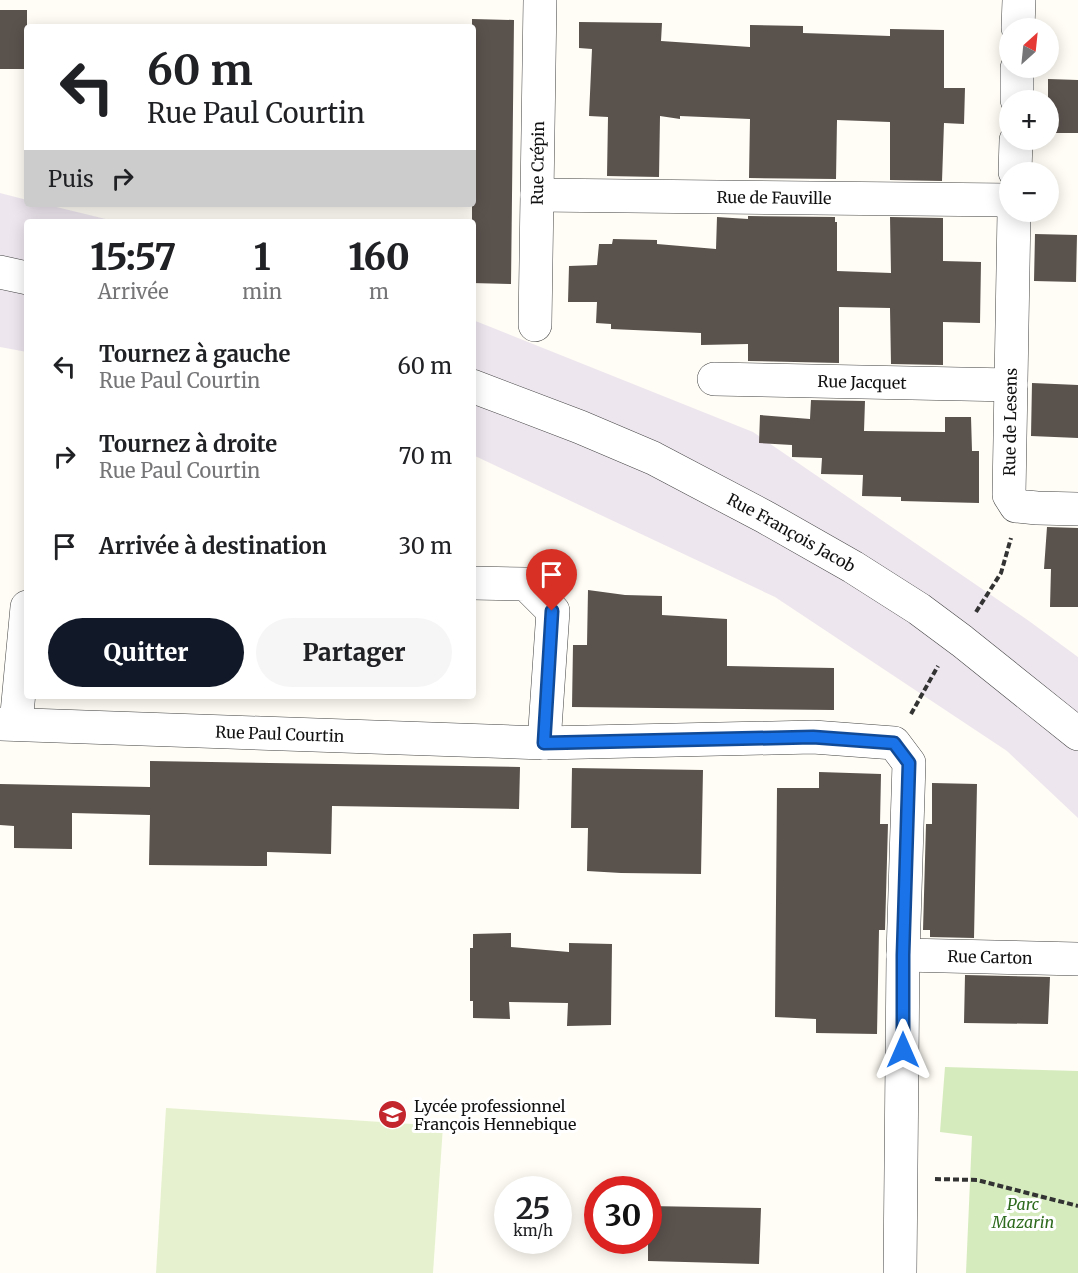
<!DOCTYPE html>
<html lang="fr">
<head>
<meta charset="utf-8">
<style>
  body { margin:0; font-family:Merriweather,serif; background:#f6f6f6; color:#202124; height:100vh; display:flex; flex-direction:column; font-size:22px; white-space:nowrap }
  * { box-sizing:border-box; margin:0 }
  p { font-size:20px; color:#757577 }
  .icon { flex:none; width:33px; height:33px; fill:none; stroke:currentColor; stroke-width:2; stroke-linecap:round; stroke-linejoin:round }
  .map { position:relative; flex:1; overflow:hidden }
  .sheet { position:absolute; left:24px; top:219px; width:452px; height:480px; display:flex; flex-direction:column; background:#fff; border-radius:6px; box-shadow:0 3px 15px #0003 }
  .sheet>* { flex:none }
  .banner { position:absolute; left:24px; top:24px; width:452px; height:183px; border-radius:6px; box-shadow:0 3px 15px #0003; background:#fff; color:#202124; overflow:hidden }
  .needle { width:39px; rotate:27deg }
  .controls { position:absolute; left:999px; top:18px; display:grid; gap:12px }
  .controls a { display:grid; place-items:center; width:60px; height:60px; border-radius:50%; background:#fff; box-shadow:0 3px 15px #0003; font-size:30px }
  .speed { position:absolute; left:494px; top:1176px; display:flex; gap:12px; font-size:30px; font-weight:700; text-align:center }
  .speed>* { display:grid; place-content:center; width:78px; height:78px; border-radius:50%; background:#fff; box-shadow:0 3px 15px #0003; line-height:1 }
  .speed small { font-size:15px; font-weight:400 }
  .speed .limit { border:9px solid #d22; background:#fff; color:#111 }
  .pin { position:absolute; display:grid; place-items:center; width:51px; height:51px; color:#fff; margin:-62px -26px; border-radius:50% 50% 50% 0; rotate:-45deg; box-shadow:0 0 6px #0007 }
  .pin .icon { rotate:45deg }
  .me { position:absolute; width:66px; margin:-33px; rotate:0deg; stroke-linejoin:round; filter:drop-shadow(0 0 4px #0008) }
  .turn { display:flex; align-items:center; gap:21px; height:126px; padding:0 24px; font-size:27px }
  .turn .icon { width:78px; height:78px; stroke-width:2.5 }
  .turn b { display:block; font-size:42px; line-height:51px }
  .then { display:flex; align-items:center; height:57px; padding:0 24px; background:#0003; gap:12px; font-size:22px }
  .eta { display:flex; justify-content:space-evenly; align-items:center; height:102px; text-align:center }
  .eta b { font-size:36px; font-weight:800; line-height:42px }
  .button { display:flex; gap:12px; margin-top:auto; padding:12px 24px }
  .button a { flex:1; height:69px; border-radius:36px; background:#111827; color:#fff; font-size:24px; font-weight:800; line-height:69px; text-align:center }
  .button a+a { background:#f6f6f6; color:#202124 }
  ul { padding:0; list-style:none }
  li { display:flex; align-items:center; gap:18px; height:90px; padding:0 24px }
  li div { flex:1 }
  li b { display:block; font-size:22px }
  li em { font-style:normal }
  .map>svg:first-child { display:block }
  .industrial { fill:#eee6ef }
  .green { fill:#d5ebbd }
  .pitch { fill:#e6f2cf }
  .building { fill:#5a524d }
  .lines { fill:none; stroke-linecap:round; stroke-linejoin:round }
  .minor-casing { stroke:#444; stroke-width:34 }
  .path { stroke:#333; stroke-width:4; stroke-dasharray:6 3; stroke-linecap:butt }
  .minor { stroke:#fff; stroke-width:33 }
  .route-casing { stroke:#114b97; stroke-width:15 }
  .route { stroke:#1a73e8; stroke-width:10 }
  .labels { text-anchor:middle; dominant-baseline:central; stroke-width:6; stroke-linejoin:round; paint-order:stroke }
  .street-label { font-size:16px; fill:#111; stroke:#fff }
  .poi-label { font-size:16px; fill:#111; stroke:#fff; text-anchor:start }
  .park-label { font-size:16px; font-style:italic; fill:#2f6b1f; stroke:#fff }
</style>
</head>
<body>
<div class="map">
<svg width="1078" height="1273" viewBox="0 0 1078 1273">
  <rect width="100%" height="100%" fill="#fffdf5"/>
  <path class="industrial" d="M0,193l27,7v4h17l74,18h-91v130l-27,-5z
    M473,320l280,112 276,189 49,36v161l-71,-67 -232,-154 -302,-142z"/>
  <path class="green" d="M945,1067l133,4v202h-112l6,-137 -32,-4z"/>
  <path class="pitch" d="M166,1108l277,18 -10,147h-277z"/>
  <path class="building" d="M0,10h27v59h-27z
    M472,19l42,1 -3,264 -39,-1z
    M579,22l83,1 -1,18 89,6v-22l53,1v7l87,3v-7l54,1v58h21l-1,36 -20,-1 -2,58 -52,-1v-58l-53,-2 -1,59 -87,-1 1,-59 -70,-3v3l-20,-3 -1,61 -52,-1 1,-59 -19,-1 3,-67 -13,-1z
    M1048,79l30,1v53h-30z
    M748,216l87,1v5h2v49l54,2 -1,-56 53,1v43l38,1 -1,61 -37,-1v43l-52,-1 -1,-56 -51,-1v56l-91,-2v-17l-47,1v-12l-90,-4v-5l-15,-1 1,-21h-29l1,-36 28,-1 2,-21h13l1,-5 44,1v4l59,5 1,-32 31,2z
    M1035,234l42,1 -1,47 -42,-1z
    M1032,383l46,2v53l-47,-2z
    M811,400l54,1 -1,30 81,1v-15h26l1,34h7v52l-78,-2v-4l-39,-1 1,-21 -42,-1 1,-16 -30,-1v-12l-33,-2 1,-28 50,4z
    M1047,527l31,1v79h-28l1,-38h-7z
    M588,590l37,5 37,1v19l65,4v47l107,2v42l-262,-3 1,-62h14z
    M150,761l370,6 -1,42 -187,-3 -1,48 -64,-2v14l-118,-1 1,-50 -78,-2v36l-58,-1v-22l-14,-1v-41l150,3z
    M572,768l131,2 -2,104 -80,-1 -34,-2 1,-43h-17z
    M819,772l62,2 -1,50h8l-3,106h-6l-2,104 -61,-1v-14l-41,-2 2,-229h42z
    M932,783l45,1 -3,154 -44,-1v-7h-7l3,-106h6z
    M511,933v14l58,5v-9l43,1 -1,81 -44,1 1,-23 -59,-1 1,17 -37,-1v-17h-3v-53h3v-14z
    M965,975l85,2 -2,47 -84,-1z
    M648,1206l113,2 -2,56 -111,-3z"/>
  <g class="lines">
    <defs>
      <g id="minor">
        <path d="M1018,28l1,-28"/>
        <path d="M1017,100v-32"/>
        <path d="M1015,172l1,-32"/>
        <path id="s1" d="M537,195l473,5"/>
        <path d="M1014,212l-5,283 7,11 21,2 41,1"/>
        <path d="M0,272l27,6"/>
        <path id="s2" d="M535,325l5,-325"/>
        <path id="s3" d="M714,379l297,6"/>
        <path id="s4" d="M472,386l108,41 73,31 112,59 88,50 66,42 43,32 116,93"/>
        <path d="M472,583l54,1 27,27 -9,132"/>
        <path id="s5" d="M0,724l544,19 269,-6 81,6 15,20 -6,192 -3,318"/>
        <path d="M16,724l11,-117"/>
        <path id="s6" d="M903,955l175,4"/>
      </g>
    </defs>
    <use href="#minor" class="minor-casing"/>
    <path class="path" d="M976,612l25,-39 10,-35
      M911,714l27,-48
      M935,1179l42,1 101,26"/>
    <use href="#minor" class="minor"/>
  </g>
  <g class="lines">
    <defs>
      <path id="route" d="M552,611l-8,132 269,-6 81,6 15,20 -6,192v95"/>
    </defs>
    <use href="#route" class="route-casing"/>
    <use href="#route" class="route"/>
  </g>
  <defs>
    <symbol id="school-disc" viewBox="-11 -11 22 22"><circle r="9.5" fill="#c4262e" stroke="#fff"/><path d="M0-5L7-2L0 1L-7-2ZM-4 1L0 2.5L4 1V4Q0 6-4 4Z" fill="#fff"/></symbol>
  </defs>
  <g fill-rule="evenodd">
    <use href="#school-disc" x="376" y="1098" width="33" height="33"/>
  </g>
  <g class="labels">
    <g class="street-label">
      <text stroke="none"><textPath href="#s2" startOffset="162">Rue Crépin</textPath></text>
      <text stroke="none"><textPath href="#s1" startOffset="237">Rue de Fauville</textPath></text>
      <text stroke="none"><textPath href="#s3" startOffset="148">Rue Jacquet</textPath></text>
      <text transform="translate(1010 422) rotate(-89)">Rue de Lesens</text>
      <text stroke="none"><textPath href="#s4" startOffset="352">Rue François Jacob</textPath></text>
      <text stroke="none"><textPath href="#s5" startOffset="280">Rue Paul Courtin</textPath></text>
      <text stroke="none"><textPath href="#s6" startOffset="87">Rue Carton</textPath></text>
    </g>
    <g class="poi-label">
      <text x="414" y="1106">Lycée professionnel<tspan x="414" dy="18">François Hennebique</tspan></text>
    </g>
    <g class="park-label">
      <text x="1023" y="1204">Parc<tspan x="1023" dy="18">Mazarin</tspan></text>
    </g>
  </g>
</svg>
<div class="controls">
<a><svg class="needle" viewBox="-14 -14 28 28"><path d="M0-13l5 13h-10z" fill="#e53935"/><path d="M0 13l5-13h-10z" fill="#757577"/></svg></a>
<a>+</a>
<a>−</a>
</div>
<div class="speed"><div>25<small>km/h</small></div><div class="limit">30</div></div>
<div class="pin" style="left:552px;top:611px;background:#d93025"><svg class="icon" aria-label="arrive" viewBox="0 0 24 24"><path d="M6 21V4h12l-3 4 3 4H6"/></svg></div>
<svg class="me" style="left:903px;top:1050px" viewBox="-20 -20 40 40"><path d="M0-17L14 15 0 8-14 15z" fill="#1a73e8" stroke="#fff" stroke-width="4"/></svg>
<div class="banner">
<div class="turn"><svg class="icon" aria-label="left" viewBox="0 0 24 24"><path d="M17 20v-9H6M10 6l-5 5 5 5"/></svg><div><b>60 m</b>Rue Paul Courtin</div></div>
<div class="then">Puis<svg class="icon" aria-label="right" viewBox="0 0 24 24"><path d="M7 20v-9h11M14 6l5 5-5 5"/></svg></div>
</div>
<section class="sheet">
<div class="eta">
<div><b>15:57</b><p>Arrivée</p></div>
<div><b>1</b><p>min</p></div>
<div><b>160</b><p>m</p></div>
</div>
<ul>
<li><svg class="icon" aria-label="left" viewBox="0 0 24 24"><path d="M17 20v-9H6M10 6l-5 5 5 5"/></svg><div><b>Tournez à gauche</b><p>Rue Paul Courtin</p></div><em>60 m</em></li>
<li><svg class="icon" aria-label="right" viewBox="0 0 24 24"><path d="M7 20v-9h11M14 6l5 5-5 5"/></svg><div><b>Tournez à droite</b><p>Rue Paul Courtin</p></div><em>70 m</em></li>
<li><svg class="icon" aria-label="arrive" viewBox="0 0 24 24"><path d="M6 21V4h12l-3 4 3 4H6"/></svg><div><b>Arrivée à destination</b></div><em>30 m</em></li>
</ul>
<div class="button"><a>Quitter</a><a>Partager</a></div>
</section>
</div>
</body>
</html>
